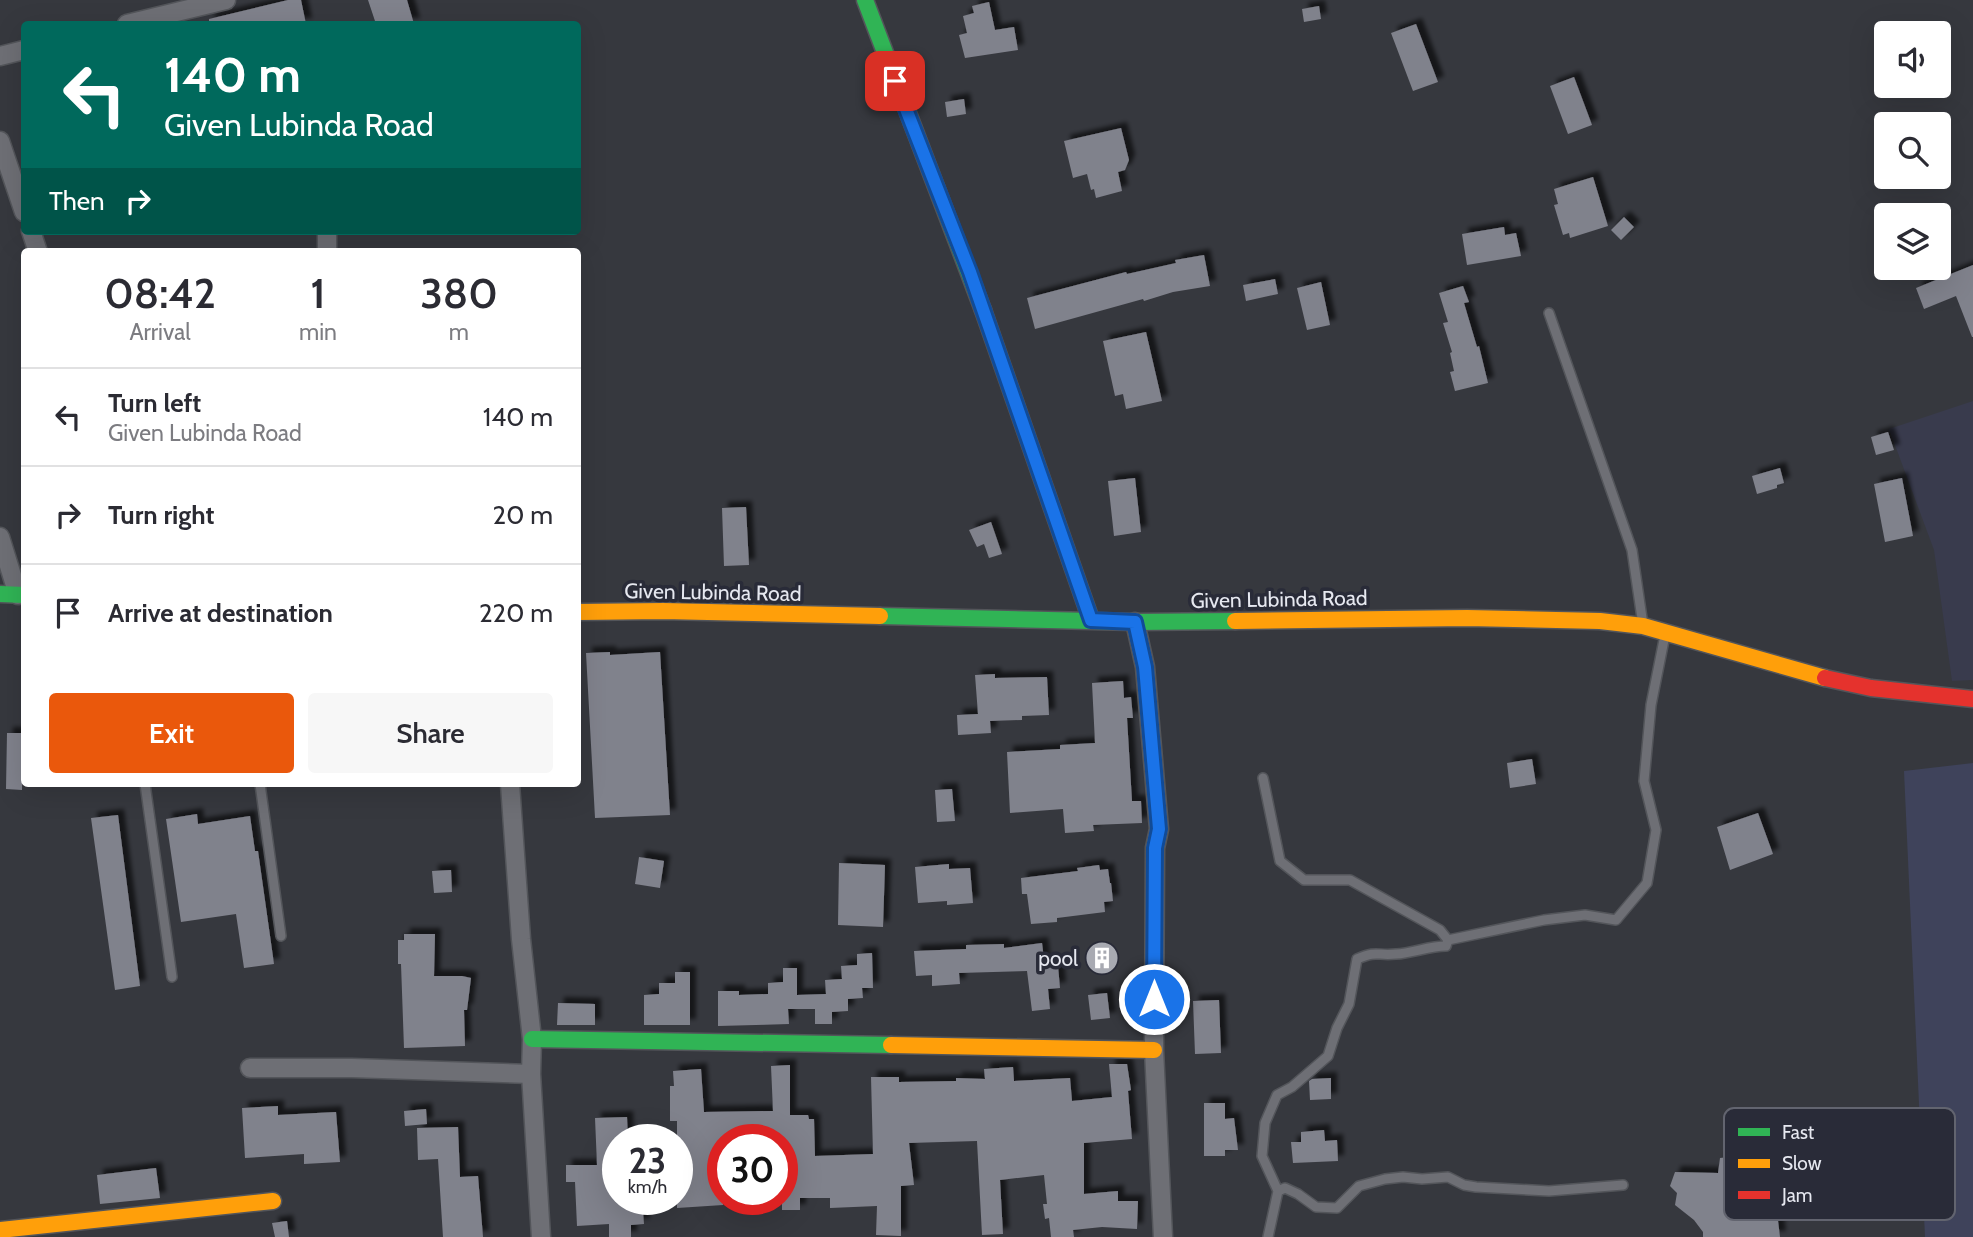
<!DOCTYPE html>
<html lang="en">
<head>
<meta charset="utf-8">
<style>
  body { margin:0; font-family:Cabin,sans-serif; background:#f7f7f7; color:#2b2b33; height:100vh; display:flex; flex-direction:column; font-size:26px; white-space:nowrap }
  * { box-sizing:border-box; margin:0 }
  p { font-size:23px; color:#7c7c81 }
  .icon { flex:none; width:38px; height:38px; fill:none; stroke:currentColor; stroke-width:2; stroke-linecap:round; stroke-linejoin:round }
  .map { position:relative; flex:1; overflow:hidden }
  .sheet { position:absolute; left:21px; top:248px; width:560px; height:539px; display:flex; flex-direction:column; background:#fff; border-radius:7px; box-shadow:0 7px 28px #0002 }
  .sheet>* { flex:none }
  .banner { position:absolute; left:21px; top:21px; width:560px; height:214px; border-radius:7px; box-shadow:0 7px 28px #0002; background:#00695c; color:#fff; overflow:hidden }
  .tools { position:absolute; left:1874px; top:21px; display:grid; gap:14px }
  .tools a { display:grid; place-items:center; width:77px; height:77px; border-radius:7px; background:#fff; box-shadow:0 7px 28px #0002; font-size:35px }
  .speed { position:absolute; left:602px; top:1124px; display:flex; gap:14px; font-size:35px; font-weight:700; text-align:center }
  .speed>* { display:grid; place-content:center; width:91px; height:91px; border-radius:50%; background:#fff; box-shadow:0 7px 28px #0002; line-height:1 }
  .speed small { font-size:18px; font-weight:400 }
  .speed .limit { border:10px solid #d22; background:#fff; color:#111 }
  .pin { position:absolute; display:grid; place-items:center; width:60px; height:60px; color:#fff; margin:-30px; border-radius:14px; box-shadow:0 4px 10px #0006 }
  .me { position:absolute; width:77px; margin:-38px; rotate:0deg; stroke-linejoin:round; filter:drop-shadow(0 0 5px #0008) }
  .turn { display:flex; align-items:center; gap:24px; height:147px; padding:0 28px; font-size:32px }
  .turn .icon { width:91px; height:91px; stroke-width:2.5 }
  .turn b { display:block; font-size:49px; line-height:60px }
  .then { display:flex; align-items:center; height:66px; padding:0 28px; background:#0003; gap:14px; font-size:26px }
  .eta { display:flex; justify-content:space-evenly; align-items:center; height:119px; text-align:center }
  .eta b { font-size:42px; font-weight:600; line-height:49px }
  .cta { display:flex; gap:14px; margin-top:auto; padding:14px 28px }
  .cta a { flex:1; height:80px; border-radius:7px; background:#ea580c; color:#fff; font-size:28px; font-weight:600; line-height:80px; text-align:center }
  .cta a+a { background:#f7f7f7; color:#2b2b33 }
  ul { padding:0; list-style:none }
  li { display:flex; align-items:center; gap:21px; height:98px; padding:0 28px; border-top:2px solid #e1e1e2 }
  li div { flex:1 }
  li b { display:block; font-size:26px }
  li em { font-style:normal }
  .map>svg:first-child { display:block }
  .built { fill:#393b4d }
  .green { fill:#3f435b }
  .building { fill:#80828c; filter:url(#shadow) }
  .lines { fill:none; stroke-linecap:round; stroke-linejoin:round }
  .lane-casing { stroke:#53555a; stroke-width:12 }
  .street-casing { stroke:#53555a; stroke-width:21 }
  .fast-casing { stroke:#53555a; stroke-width:19 }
  .slow-casing { stroke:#53555a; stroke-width:19 }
  .jam-casing { stroke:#53555a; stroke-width:19 }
  .lane { stroke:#6e6f75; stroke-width:9 }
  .street { stroke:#6e6f75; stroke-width:18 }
  .fast { stroke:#30b455; stroke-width:16 }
  .slow { stroke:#ff9f0a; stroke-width:16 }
  .jam { stroke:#e5322d; stroke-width:16 }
  .route-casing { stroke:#114b97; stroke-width:18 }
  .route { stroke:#1a73e8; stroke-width:12 }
  .labels { text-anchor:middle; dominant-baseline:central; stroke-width:7; stroke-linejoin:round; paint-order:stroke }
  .street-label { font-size:21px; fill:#e6e8f0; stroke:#292b38 }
  .poi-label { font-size:21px; fill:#e6e8f0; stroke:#292b38; text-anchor:end }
  .key { fill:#292b38; stroke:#62646f; stroke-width:2 }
  .key-label { font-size:19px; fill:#e6e8f0 }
</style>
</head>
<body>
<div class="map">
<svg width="1973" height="1237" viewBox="0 0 1973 1237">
  <defs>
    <filter id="shadow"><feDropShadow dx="6" dy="-6" stdDeviation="2" flood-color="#0009"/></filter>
  </defs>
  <rect width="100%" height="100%" fill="#36383e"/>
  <path class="built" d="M1973,401v279l-21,1 -18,-131 -45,-121z"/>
  <path class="green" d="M1973,763v474h-48l-21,-466z"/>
  <path class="building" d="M288,0h13l5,24h-97v-5z
    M368,0h39l7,24h-38z
    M989,2l6,28 19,-3 4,23 -53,8 -6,-23 8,-2 -4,-17 11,-3 -2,-7z
    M1319,6l2,13 -17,3 -2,-13z
    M1416,24l22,58 -25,9 -22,-58z
    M1574,77l18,48 -24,9 -18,-48z
    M964,99l2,15 -19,3 -2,-15z
    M1121,128l8,32 -4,10 -7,2 4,19 -26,7 -2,-9 -3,1 -4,-16 -14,4 -9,-37z
    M1593,177l15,49 -38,12 -1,-5 -6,2 -9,-30 4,-1 -4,-15z
    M1624,217l10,10 -13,13 -10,-10z
    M1504,227l1,8 11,-2 5,23 -54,9 -5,-31z
    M1204,255l6,31 -37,6 -29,9 -1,-2 -108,30 -8,-31 99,-26 1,2 49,-11 -1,-3z
    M1973,265v72h-1l-16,-41 -32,13 -8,-21z
    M1275,279l3,15 -32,7 -3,-16z
    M1321,282l9,43 -23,5 -10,-42z
    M1463,286l6,16 -5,1 13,44 2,-1 9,37 -33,8 -5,-19 4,-1 -4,-18 2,-1 -9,-29 5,-1 -9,-29z
    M1146,332l16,69 -36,8 -3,-15 -8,2 -12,-55z
    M1888,432l6,18 -18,5 -5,-18z
    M1780,468l4,15 -7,2v3l-20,6 -5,-18z
    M1135,478l6,54 -27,4 -6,-55z
    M1902,478l11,58 -28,6 -11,-58z
    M746,507l3,58 -25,1 -2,-58z
    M991,522l11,32 -13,4 -5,-14 -7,3 -8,-17z
    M610,652v3l50,-3 10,163 -75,3 -9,-165z
    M995,674v4l52,-1 2,38 -27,1v4l-32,1 1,12 -33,2 -1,-20 21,-1 -3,-39z
    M1123,681l1,17 7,-1 2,21h-6l5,83h9l1,22 -49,2 1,6 -29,2 -2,-24 -53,4 -3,-61 53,-3v-4l35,-2 -3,-60z
    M7,733h16l-1,57 -16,-1z
    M1532,759l4,25 -26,4 -3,-25z
    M952,789l3,32 -18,1 -2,-32z
    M1758,813l15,41 -43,16 -13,-43z
    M197,814l1,10 52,-8 5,35h3l16,113 -30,4 -8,-54 -55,8 -15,-103z
    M118,815l22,171 -25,4 -24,-172z
    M639,857l25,4 -4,27 -25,-4z
    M839,863l46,2 -2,62 -45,-2z
    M949,864v5l21,-1 3,35 -26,2v-4l-29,2 -3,-36z
    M1099,865l1,5 8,-1 2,14h1l2,18 -9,1 1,10 -48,6v4l-26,2 -4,-30h-5l-1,-16 57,-7 -1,-3z
    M451,870l1,22 -18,1 -2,-22z
    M404,934h31l-1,42h28l9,2 -4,32h-3l1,36 -61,2 -3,-84h-3v-24h6z
    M1042,943l3,24 13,-1 2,22 -12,1 2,20 -18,2 -5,-40 -68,2 1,11 -28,2v-11l-16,1 -2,-25 52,-2v-4l38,-1v4z
    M872,953l1,35h-11l1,10 -15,1v12l-16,1v12h-17v-15h-27l1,15 -71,2v-35h21v4l29,-1v-11l15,-1v-14h14v27l29,-1 -1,-14 17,-1 -1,-13 16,-1v-11z
    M675,972h15v53h-46v-30l15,-1v-11h16z
    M1107,993l3,25 -19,2 -3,-25z
    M1219,1000l2,53 -26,1 -2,-53z
    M558,1003l37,1v21h-38z
    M1109,1064h18l4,26 -3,1 4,48 -48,4v51l34,-3v10h20l-1,28 -35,-2 -29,3 1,7h-23l-2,-19 -4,1 -2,-15h4l-3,-29 -44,5 3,54 -21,1 -5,-94 -68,2 5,42 -13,1v50l-25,-1 1,-29 -47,2v-10h-30v12h-18v-71h-59v66l-46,3v-87h-7v-35h4l-1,-15 28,-2 3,43 69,-1 -2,-45 19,-1v50h18l1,4h5l1,37 58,-2 -2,-77h28v5l57,-1v-3l29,1 -1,-10 29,-2 1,14 56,-3 2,23 40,-4z
    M1331,1078v21l-21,1 -1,-19 3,-2z
    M1204,1103h21v16l9,-1 4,32h-13v6h-21z
    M278,1106v9l58,-3 4,50 -36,2v-10l-59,4 -3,-50z
    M426,1109l1,15 -22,2 -1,-15z
    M627,1117l1,22h-10v60h24l2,25 -13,1v12h-22v-13l-32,2 -2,-44h-9v-17h31l-2,-47z
    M458,1127l2,50 18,-1 5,61h-40l-5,-78 -20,1 -1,-32z
    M1324,1130l1,11 12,-1 1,21 -45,2 -2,-21h10v-10z
    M1740,1156l6,14 25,-6 9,73h-77v-5l-9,-12 -19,-15 2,-12 -7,-7 5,-14 43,1 2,-15z
    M156,1168l4,30 -60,6 -3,-29z
    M287,1221l2,16h-14l-3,-14z"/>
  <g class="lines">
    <defs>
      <path id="lane" d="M1549,313l83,237 11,75
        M1263,778l17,83 24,19h46l90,50 8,10 96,-20 41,-5 31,5 31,-37 9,-53 -12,-49 7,-76 14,-70
        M145,784l27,193
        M260,784l21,152
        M1278,1191l7,-3 13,6 18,13 21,1 22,-22 26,-7 18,-2 19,2 26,-2 16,8 12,2 73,4 74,-6
        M1268,1237l10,-46 -16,-35 3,-33 12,-28 15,-8 36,-31 9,-28 12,-24 8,-45c21,-9 19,-3 39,-5 17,-1 33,-8 50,-8l2,-6"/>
      <path id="street" d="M127,24l99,-24
        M0,56l24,-6
        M0,141l24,71
        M31,231l7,21
        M327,231v21
        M0,537l18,58
        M1135,622l10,45 14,162 -4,19 -1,202 9,187
        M510,784l11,155 11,100 -1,35 10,163
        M250,1068h102l179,6"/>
      <path id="fast" d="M865,0l118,310
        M0,594l24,1
        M880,616l255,6 100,-1
        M532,1039l359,6"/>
      <path id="slow" d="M983,310l108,310
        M578,612l85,-1 217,5
        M1235,621l232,-3 133,3 43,5 182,52
        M891,1045l263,5
        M0,1230l273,-29"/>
      <path id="jam" d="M1825,678l46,10 102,11"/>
    </defs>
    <use href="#lane" class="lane-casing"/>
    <use href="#street" class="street-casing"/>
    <use href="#fast" class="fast-casing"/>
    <use href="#slow" class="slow-casing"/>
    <use href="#jam" class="jam-casing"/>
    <use href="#lane" class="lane"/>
    <use href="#street" class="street"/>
    <use href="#fast" class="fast"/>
    <use href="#slow" class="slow"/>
    <use href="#jam" class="jam"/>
  </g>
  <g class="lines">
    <defs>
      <path id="route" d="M895,81l75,191 121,348 44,2 10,45 14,162 -4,19 -1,151"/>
    </defs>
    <use href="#route" class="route-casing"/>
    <use href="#route" class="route"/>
  </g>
  <defs>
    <symbol id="building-disc" viewBox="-11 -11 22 22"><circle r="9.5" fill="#a8aab2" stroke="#292b38"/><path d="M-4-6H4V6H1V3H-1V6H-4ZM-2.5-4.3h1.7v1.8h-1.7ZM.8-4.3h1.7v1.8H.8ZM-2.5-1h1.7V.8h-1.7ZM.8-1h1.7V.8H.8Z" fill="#fff"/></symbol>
  </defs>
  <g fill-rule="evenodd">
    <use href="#building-disc" x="1083" y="939" width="38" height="38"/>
  </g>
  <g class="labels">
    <g class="street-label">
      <text transform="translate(713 592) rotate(1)">Given Lubinda Road</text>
      <text transform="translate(1279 599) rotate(-1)">Given Lubinda Road</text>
    </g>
    <g class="poi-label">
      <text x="1078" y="958">pool</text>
    </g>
  </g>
  <rect x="1724" y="1108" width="231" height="112" rx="10" class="key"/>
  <rect x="1738" y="1128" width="32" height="8" fill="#30b455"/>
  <rect x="1738" y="1159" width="32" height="9" fill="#ff9f0a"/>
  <rect x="1738" y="1191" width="32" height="8" fill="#e5322d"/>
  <g class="key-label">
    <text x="1782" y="1139">Fast</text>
    <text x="1782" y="1170">Slow</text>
    <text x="1782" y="1202">Jam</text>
  </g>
</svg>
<div class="tools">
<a><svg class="icon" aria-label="sound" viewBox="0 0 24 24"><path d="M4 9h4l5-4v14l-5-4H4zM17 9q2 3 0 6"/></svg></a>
<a><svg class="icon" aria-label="search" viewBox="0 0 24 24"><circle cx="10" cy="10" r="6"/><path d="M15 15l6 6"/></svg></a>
<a><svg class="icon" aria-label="layers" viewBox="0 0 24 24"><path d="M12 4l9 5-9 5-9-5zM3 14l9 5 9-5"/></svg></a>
</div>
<div class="speed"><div>23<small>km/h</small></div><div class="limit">30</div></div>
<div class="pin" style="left:895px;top:81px;background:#d93025"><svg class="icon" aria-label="arrive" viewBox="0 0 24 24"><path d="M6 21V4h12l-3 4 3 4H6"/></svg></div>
<svg class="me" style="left:1154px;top:999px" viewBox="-20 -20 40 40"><circle r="17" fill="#1a73e8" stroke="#fff" stroke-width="3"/><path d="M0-11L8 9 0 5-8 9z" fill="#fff"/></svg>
<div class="banner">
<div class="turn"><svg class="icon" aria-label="left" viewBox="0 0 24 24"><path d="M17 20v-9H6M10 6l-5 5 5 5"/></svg><div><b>140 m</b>Given Lubinda Road</div></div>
<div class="then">Then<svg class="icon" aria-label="right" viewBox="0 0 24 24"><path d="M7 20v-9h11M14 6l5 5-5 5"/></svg></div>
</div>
<section class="sheet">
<div class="eta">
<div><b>08:42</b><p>Arrival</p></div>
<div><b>1</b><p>min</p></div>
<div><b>380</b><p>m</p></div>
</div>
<ul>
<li><svg class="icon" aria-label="left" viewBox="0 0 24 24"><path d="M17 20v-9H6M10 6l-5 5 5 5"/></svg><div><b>Turn left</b><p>Given Lubinda Road</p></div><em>140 m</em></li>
<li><svg class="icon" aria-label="right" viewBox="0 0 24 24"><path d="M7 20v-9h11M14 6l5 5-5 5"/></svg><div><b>Turn right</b></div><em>20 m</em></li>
<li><svg class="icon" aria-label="arrive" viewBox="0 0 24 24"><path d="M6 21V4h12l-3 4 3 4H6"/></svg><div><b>Arrive at destination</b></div><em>220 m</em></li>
</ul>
<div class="cta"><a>Exit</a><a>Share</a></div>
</section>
</div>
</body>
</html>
